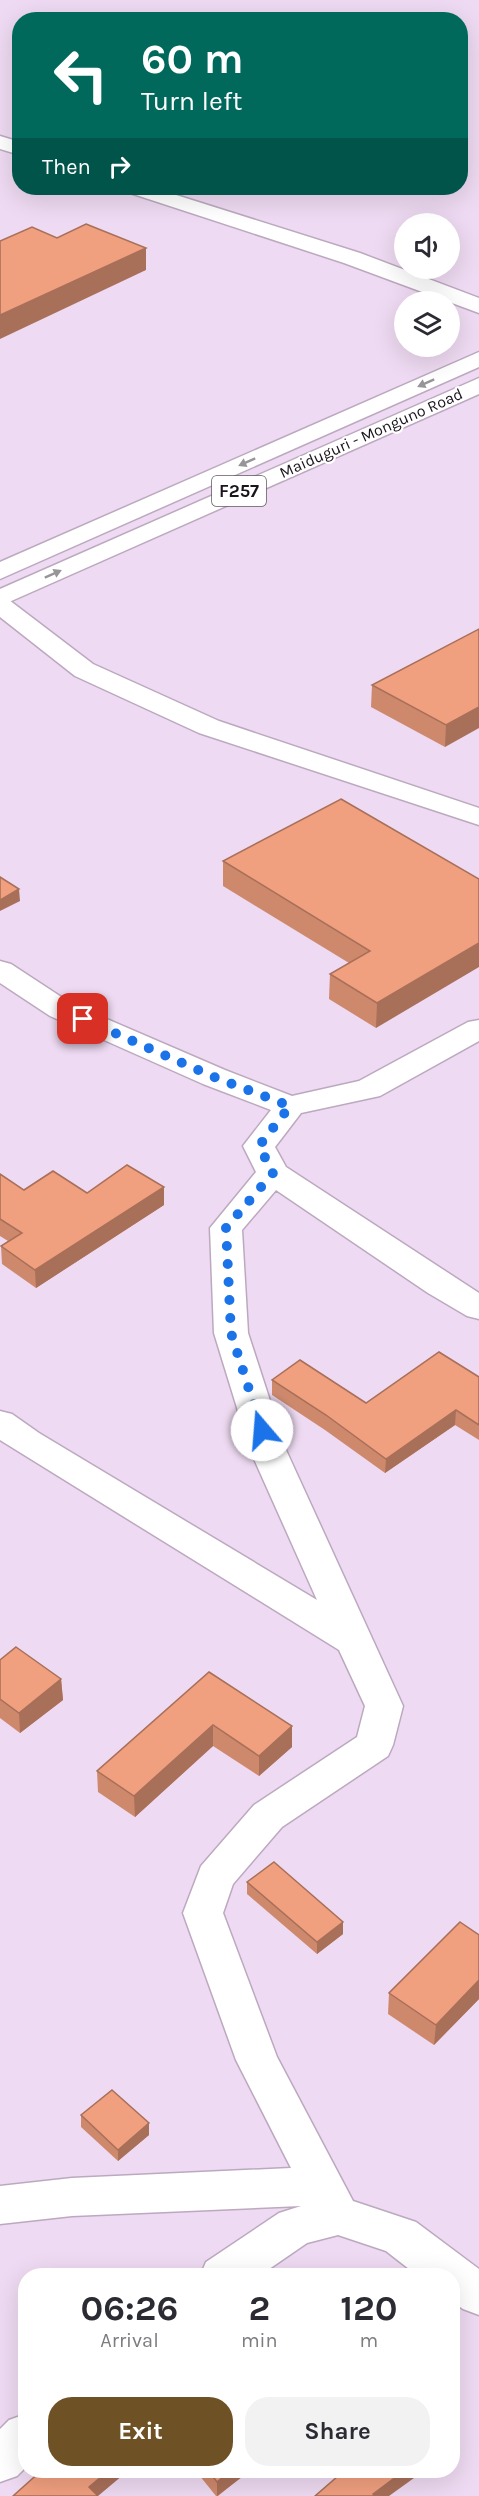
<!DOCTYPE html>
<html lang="en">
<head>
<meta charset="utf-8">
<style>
  body { margin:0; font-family:Karla,sans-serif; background:#f2f2f3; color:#2b2b33; height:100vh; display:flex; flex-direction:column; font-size:22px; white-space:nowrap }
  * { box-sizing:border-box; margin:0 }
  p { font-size:20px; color:#7c7c81 }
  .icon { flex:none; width:33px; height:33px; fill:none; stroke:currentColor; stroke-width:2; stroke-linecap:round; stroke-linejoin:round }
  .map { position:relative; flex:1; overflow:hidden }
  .panel { position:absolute; left:18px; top:2268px; width:442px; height:210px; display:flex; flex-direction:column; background:#fff; border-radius:24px; box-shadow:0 6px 24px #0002 }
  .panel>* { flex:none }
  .guide { position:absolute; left:12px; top:12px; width:456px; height:183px; border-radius:24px; box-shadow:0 6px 24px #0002; background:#00695c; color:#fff; overflow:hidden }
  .fabs { position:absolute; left:394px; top:213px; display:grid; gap:12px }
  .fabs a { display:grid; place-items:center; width:66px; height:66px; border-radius:50%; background:#fff; box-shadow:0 6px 24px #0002; font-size:30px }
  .pin { position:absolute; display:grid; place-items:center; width:51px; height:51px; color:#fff; margin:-26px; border-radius:12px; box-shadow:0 3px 9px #0006 }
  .me { position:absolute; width:66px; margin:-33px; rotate:342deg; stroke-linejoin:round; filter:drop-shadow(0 0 4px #0008) }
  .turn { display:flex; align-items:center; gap:21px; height:126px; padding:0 30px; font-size:27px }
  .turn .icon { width:78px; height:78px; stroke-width:2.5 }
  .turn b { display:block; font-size:42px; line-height:51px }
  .then { display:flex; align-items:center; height:57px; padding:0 30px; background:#0003; gap:12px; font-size:22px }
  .eta { display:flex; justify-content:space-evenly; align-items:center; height:102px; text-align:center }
  .eta b { font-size:36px; font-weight:700; line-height:42px }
  .primary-button { display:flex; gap:12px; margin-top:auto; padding:12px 30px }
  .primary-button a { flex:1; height:69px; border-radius:24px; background:#6e5225; color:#fff; font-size:24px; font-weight:700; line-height:69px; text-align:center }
  .primary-button a+a { background:#f2f2f3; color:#2b2b33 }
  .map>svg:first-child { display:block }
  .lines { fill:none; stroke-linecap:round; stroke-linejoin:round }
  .minor-casing { stroke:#bca9bf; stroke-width:3 }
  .primary-casing { stroke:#bca9bf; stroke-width:3 }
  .minor { fill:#fff; fill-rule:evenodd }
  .primary { fill:#fff; fill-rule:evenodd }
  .wall { fill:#ce896d }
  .shaded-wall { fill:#a86f59 }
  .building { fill:#f09f7f; stroke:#a86f59; stroke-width:1.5 }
  .oneway { fill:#989599 }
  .route { stroke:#1a73e8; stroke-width:10; stroke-dasharray:0 18 }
  .labels { text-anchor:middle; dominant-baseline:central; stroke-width:4.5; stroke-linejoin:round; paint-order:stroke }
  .far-street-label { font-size:16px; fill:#1a141c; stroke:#fff }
  .shield { fill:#fff; stroke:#5f5a60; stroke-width:1.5 }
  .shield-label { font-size:18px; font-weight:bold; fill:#1a141c }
</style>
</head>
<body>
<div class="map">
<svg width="479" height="2496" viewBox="0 0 479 2496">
  <rect width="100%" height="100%" fill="#eedaf2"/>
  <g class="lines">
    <defs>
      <path id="minor" d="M0,136l20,6v13l-20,-6z
        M124,188h30l206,65 119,45v15l-135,-50 -217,-71z
        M0,597l9,3 84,64 126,57 260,87v17l-280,-92 -124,-57 -75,-59z
        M0,961l11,3 61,40 153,66 67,26 67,-15 109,-59 11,-2v21l-99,55 -79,17 -26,34 11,20 193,126v26l-12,-3 -39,-23 -152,-103 -34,40 6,103 38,117 117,256 -10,39 -5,11 -106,71 -49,57 -10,29 54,144 76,144 63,21 63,47v46l-16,-6 -10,-7v-26h-35l-32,-25 -48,-16 -31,8 -48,33h-59l6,-14 73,-49 22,-7 -229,10 -72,8v-38l72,-8 219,-10 -55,-108 -53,-147 18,-47 53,-61 103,-68 8,-31 -26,-56 -339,-210v-29l12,3 27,19 278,167 -67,-150 -36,-117 -4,-105 46,-56 -13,-26 28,-36 -68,-26 -153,-68 -50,-33z
        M26,2414v53l-9,9 -17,6v-53l9,-9z"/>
      <path id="primary" d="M479,352v15l-479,212v-17z
        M479,378v16l-479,212v-17z"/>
    </defs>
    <use href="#minor" class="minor-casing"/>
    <use href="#primary" class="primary-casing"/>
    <use href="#minor" class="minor"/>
    <use href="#primary" class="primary"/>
  </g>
  <path class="wall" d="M479,629l-34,118 -74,-40 1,-22z
    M223,861l256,18 -103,149 -47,-29 1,-25 19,-11 -126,-77z
    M0,1174l24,16 63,3 77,12 -128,83 -34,-24 -1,-18 7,-5 -8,-5z
    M479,1377v63l-24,-15 -70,48 -60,-43 -53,-35v-15l94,23z
    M0,1660l61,19 2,21 -43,33 -20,-15z
    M209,1672l83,75 -33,29 -46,-30 -78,71 -37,-25 -1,-21z
    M247,1882l96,40v12l-26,20 -70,-60z
    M479,1935v64l-45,46 -46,-31 1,-21z
    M81,2115l68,20 -31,26 -37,-34z
    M195,2470h55l-32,26h-2z"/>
  <path class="shaded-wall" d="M146,248v22l-146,69v-24z
    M479,707v21l-34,19 1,-22z
    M19,889l1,12 -20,10v-11z
    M479,943v24l-103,61 1,-25z
    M164,1187v18l-128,83 -1,-18z
    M456,1410l-1,15 -70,48 1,-14z
    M61,1679l2,21 -43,33 -1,-20z
    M213,1725v21l-78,71 -1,-21z
    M292,1726v21l-33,29v-20z
    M343,1922v12l-26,20v-12z
    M479,1980v19l-45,46 2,-20z
    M149,2123v12l-31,26v-11z
    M109,2470h20l-31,26h-9v-9z
    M231,2470l19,1 -33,25v-14z
    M405,2470h16v3l-32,23h-16v-2z"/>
  <path class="building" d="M86,224l60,24 -146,67v-74l32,-14 25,11z
    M479,629v78l-33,18 -74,-40z
    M341,799l138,80v64l-102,60 -47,-29 40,-23 -147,-90z
    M0,877l19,12 -19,11z
    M127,1165l37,22 -129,83 -34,-24 21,-13 -22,-14v-45l24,16 29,-19 34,22z
    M439,1352l40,25v48l-23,-15 -70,49 -60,-44 -54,-35 28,-20 66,43z
    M16,1647l45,32 -42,34 -19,-14v-39z
    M209,1672l83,54 -33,30 -46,-31 -79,71 -37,-25z
    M274,1862l69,60 -26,20 -70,-60z
    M460,1922l19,13v45l-43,45 -47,-32z
    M112,2090l37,33 -31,27 -37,-35z
    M42,2470h67l-20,17 8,8 -1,1h-83z
    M208,2470h23l-14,12z
    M345,2470h60l-32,24 2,2h-60z"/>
  <defs><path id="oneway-solid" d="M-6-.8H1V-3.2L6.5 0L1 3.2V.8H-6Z" transform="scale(1.5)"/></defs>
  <g class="oneway">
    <use href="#oneway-solid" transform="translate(426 383) rotate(156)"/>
    <use href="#oneway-solid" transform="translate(247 462) rotate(156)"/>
    <use href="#oneway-solid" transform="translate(53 574) rotate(-24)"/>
  </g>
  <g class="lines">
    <path class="route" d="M83,1019l131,58 76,29 -31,40 14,27 -47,55 5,105 31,97"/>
  </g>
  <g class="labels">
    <g class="far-street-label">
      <text transform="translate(371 433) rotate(-24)">Maiduguri - Monguno Road</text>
    </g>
    <rect class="shield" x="212" y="476" width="54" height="30" rx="4.5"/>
    <g class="shield-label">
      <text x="239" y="491">F257</text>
    </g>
  </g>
</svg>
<div class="fabs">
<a><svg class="icon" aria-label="sound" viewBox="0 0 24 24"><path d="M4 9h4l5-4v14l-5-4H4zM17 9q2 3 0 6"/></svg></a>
<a><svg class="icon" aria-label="layers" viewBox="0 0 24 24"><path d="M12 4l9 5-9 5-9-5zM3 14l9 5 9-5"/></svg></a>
</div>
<div class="pin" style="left:83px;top:1019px;background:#d93025"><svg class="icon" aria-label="arrive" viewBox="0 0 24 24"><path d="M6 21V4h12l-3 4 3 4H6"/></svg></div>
<svg class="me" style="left:262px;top:1430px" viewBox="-20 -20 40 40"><circle r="19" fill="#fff"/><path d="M0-13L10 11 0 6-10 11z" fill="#1a73e8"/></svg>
<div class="guide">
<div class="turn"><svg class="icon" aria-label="left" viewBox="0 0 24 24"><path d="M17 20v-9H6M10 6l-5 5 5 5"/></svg><div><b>60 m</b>Turn left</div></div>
<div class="then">Then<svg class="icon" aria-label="right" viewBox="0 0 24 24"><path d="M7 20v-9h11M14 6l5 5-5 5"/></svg></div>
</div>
<section class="panel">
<div class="eta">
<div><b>06:26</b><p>Arrival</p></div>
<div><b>2</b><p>min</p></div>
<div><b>120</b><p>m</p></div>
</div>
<div class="primary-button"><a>Exit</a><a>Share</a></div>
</section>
</div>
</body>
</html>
